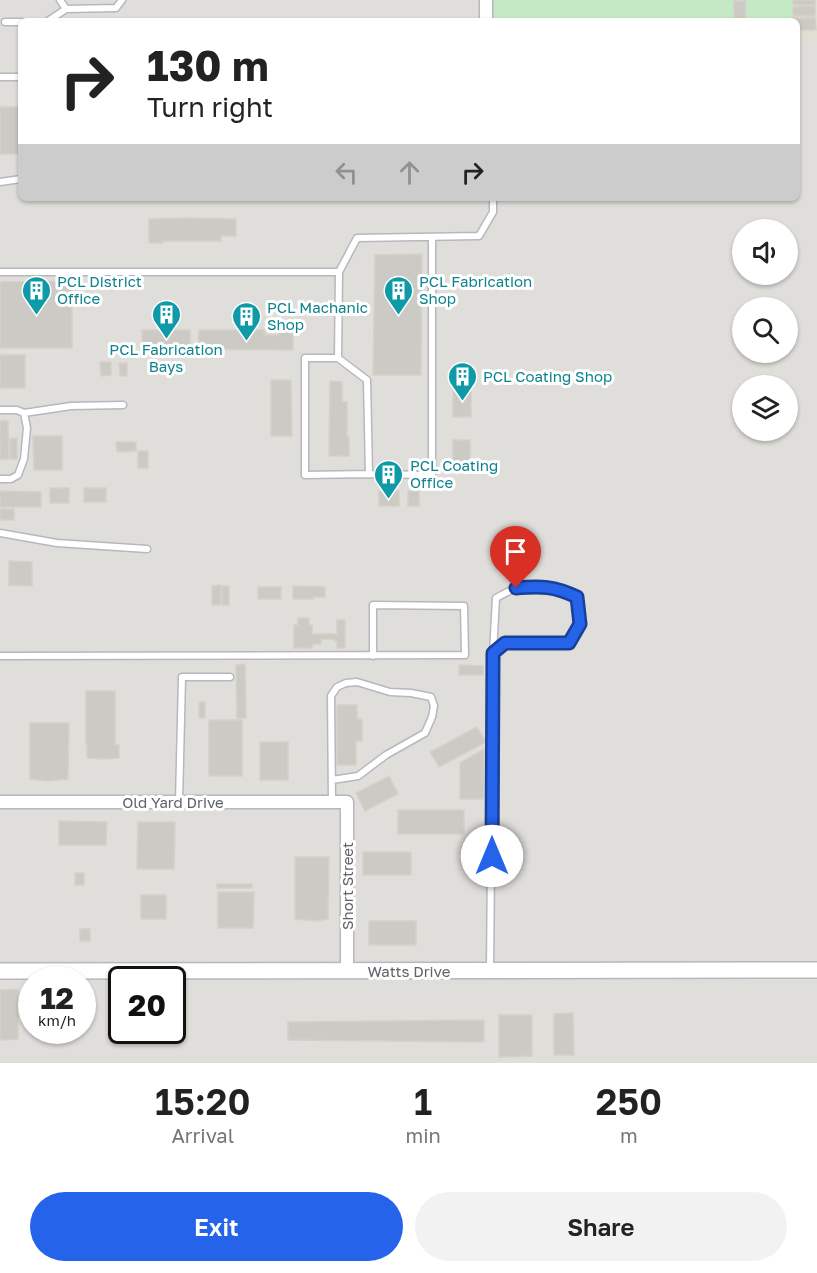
<!DOCTYPE html>
<html lang="en">
<head>
<meta charset="utf-8">
<style>
  body { margin:0; font-family:"Golos Text",sans-serif; background:#f2f2f2; color:#222; height:100vh; display:flex; flex-direction:column; font-size:22px; white-space:nowrap }
  * { box-sizing:border-box; margin:0 }
  p { font-size:20px; color:#767676 }
  .icon { flex:none; width:33px; height:33px; fill:none; stroke:currentColor; stroke-width:2; stroke-linecap:round; stroke-linejoin:round }
  .map { position:relative; height:1063px; overflow:hidden }
  .sheet { display:flex; flex-direction:column; background:#fff; flex:1 }
  .sheet>* { flex:none }
  .banner { position:absolute; left:18px; top:18px; width:782px; height:183px; border-radius:9px; box-shadow:0 2px 4px #0004; background:#fff; color:#222; overflow:hidden }
  .tools { position:absolute; left:732px; top:219px; display:grid; gap:12px }
  .tools a { display:grid; place-items:center; width:66px; height:66px; border-radius:50%; background:#fff; box-shadow:0 2px 4px #0004; font-size:30px }
  .speed { position:absolute; left:18px; top:966px; display:flex; gap:12px; font-size:30px; font-weight:700; text-align:center }
  .speed>* { display:grid; place-content:center; width:78px; height:78px; border-radius:50%; background:#fff; box-shadow:0 2px 4px #0004; line-height:1 }
  .speed small { font-size:15px; font-weight:400 }
  .speed .limit { border:3px solid #111; border-radius:9px; background:#fff; color:#111 }
  .pin { position:absolute; display:grid; place-items:center; width:51px; height:51px; color:#fff; margin:-62px -26px; border-radius:50% 50% 50% 0; rotate:-45deg; box-shadow:0 0 6px #0007 }
  .pin .icon { rotate:45deg }
  .me { position:absolute; width:66px; margin:-33px; rotate:0deg; stroke-linejoin:round; filter:drop-shadow(0 0 4px #0008) }
  .turn { display:flex; align-items:center; gap:21px; height:126px; padding:0 30px; font-size:27px }
  .turn .icon { width:78px; height:78px; stroke-width:2.5 }
  .turn b { display:block; font-size:42px; line-height:51px }
  .lanes { display:flex; align-items:center; height:57px; padding:0 30px; background:#0003; justify-content:center; gap:30px; direction:ltr }
  .lanes .off { opacity:.35 }
  .eta { display:flex; justify-content:space-evenly; align-items:center; height:102px; text-align:center }
  .eta b { font-size:36px; font-weight:600; line-height:42px }
  .cta { display:flex; gap:12px; margin-top:auto; padding:12px 30px }
  .cta a { flex:1; height:69px; border-radius:36px; background:#2563eb; color:#fff; font-size:24px; font-weight:600; line-height:69px; text-align:center }
  .cta a+a { background:#f2f2f2; color:#222 }
  .map>svg:first-child { display:block }
  .industrial { fill:#e0deda; fill-rule:evenodd }
  .education { fill:#e1ded6 }
  .green { fill:#c5e8c5 }
  .building { fill:#cccac5; stroke:#d6d1c6; stroke-width:1.5 }
  .lines { fill:none; stroke-linecap:round; stroke-linejoin:round }
  .service-casing { stroke:#b5b8bc; stroke-width:9 }
  .minor-casing { stroke:#b5b8bc; stroke-width:15 }
  .tertiary-casing { stroke:#b5b8bc; stroke-width:18 }
  .service { stroke:#fff; stroke-width:6 }
  .minor { stroke:#fff; stroke-width:12 }
  .tertiary { stroke:#fff; stroke-width:15 }
  .route-casing { stroke:#184099; stroke-width:15 }
  .route { stroke:#2563eb; stroke-width:10 }
  .labels { text-anchor:middle; dominant-baseline:central; stroke-width:6; stroke-linejoin:round; paint-order:stroke }
  .culture-label { font-size:15px; fill:#0d838f; stroke:#fff; text-anchor:start }
  .street-label { font-size:15px; fill:#5f6368; stroke:#fff }
</style>
</head>
<body>
<div class="map">
<svg width="817" height="1063" viewBox="0 0 817 1063">
  <rect width="100%" height="100%" fill="#f1efe8"/>
  <path class="industrial" d="M0,0h489v21h-468v177h775l1,-154h20v1019h-817zM742,230h46v44h-46zM742,308h46v44h-46zM742,386h46v44h-46zM32,980h50v50h-50zM122,980h50v50h-50z"/>
  <path class="education" d="M794,0h23v44h-20l-1,-23h-2z"/>
  <path class="green" d="M489,0h305v21h-305z"/>
  <path class="building" d="M793,0h22v5h-22z
    M734,1h12l-1,20h-11z
    M815,6v10h-22v-9z
    M793,18h22l1,12h-20v-9h-3z
    M0,107h21v47h-21z
    M190,218l46,1v17h-15v5h-58v2h-14v-24z
    M422,254l-1,121h-48l2,-120z
    M72,281v67h-72v-66z
    M142,330h48v20h-48z
    M199,330h66v5h14v-4h14v19l-95,-1z
    M0,355h25v33h-25z
    M100,362h11v13l-10,1z
    M119,363h8v13h-7z
    M271,380h20l1,56h-21z
    M330,381l12,1v20h5v35h2v19h-20z
    M453,386h18v31h-18z
    M0,421h8l1,38h-9z
    M33,436h29v34h-28z
    M17,438v21h-7v-20z
    M453,440h17v31h-17z
    M116,442h20v9l-19,1z
    M138,451h10v17h-10z
    M50,488h19v15h-19z
    M84,488h22v14h-22z
    M0,491l41,1v15h-41z
    M379,491h20v15h-20z
    M408,491h11v15h-11z
    M0,509h14v11h-14z
    M9,561l23,1v24l-23,-1z
    M221,585v20h-9v-19z
    M222,586h7v19h-7z
    M293,586l32,1v10h-12v2h-20z
    M258,587h23v12h-23z
    M298,618h11v7h3v9h25v-14h8v28h-8v-7h-3v-2h-13v5h-9v4h-18v-23h4z
    M245,664l1,54h-9l-1,-53z
    M459,665l24,1v9h-24z
    M86,691h29v54h4v13l-18,1 -14,-1v-13h-1z
    M199,702h6v16h-6z
    M337,705h20v14h5v22h-6v24h-19z
    M209,720h33v56h-33z
    M30,723h39l-1,56 -20,2 -18,-2z
    M477,727l9,15 -47,25 -9,-15z
    M260,742h28v38h-28z
    M484,749v50h-24v-36z
    M389,776l9,18 -33,17 -9,-18z
    M398,810h66v24h-66z
    M59,821l48,1 -1,23h-47z
    M138,822h37l-1,47h-37z
    M363,852h48v23h-48z
    M295,857h34l-1,62 -12,2 -21,-2z
    M75,873h9v12h-9z
    M217,884h35v4h-35z
    M218,892h36l-1,36h-35z
    M141,895h25v24h-25z
    M369,921h47v24h-47z
    M80,929h10v12h-10z
    M18,989v50l-18,1v-50z
    M573,1013l1,42h-20v-41z
    M499,1015h33v41l-33,1z
    M484,1020v22l-196,-2v-18z"/>
  <g class="lines">
    <defs>
      <path id="service" d="M60,0l6,9 50,-1 6,-8
        M48,21l18,-12
        M5,22h16
        M0,77h21
        M0,182l21,-3
        M0,272h339
        M338,358l1,-86 18,-34 122,-2 14,-24v-14
        M0,410h17l7,3 3,15 -3,31 -6,16 -7,4h-11
        M24,413l47,-7 52,-1
        M369,474l-2,-94 -29,-22h-33v117l64,-1 63,1v-238
        M0,533l57,10 90,6
        M0,656l465,-1 -1,-49 -91,-1v51
        M179,802l3,-125h48
        M332,802l-1,-106 6,-9 9,-4 11,-1 33,10 21,1 20,4 3,9 -2,11 -7,16 -39,22 -28,21 -26,4
        M490,970l3,-317 3,-55c6,-3 14,-8 21,-10 20,-5 42,0 60,9l4,27 -12,19h-64l-12,10"/>
      <path id="minor" d="M486,21v-21
        M0,802h347v169"/>
      <path id="tertiary" d="M0,971l817,-1"/>
    </defs>
    <use href="#service" class="service-casing"/>
    <use href="#minor" class="minor-casing"/>
    <use href="#tertiary" class="tertiary-casing"/>
    <use href="#service" class="service"/>
    <use href="#minor" class="minor"/>
    <use href="#tertiary" class="tertiary"/>
  </g>
  <g class="lines">
    <defs>
      <path id="route" d="M492,856l1,-203 12,-10h64l11,-19 -3,-27c-23,-11 -36,-11 -61,-9"/>
    </defs>
    <use href="#route" class="route-casing"/>
    <use href="#route" class="route"/>
  </g>
  <defs>
    <symbol id="building-pin" viewBox="-11 -11 22 30"><path d="M0 17L-7.5 6A9.5 9.5 0 1 1 7.5 6Z" fill="#0f9aa8" stroke="#fff"/><path d="M-4-6H4V6H1V3H-1V6H-4ZM-2.5-4.3h1.7v1.8h-1.7ZM.8-4.3h1.7v1.8H.8ZM-2.5-1h1.7V.8h-1.7ZM.8-1h1.7V.8H.8Z" fill="#fff"/></symbol>
  </defs>
  <g fill-rule="evenodd">
    <use href="#building-pin" x="20" y="274" width="33" height="45"/>
    <use href="#building-pin" x="382" y="274" width="33" height="45"/>
    <use href="#building-pin" x="150" y="298" width="33" height="45"/>
    <use href="#building-pin" x="230" y="300" width="33" height="45"/>
    <use href="#building-pin" x="446" y="360" width="33" height="45"/>
    <use href="#building-pin" x="372" y="458" width="33" height="45"/>
  </g>
  <g class="labels">
    <g class="culture-label">
      <text x="57" y="281">PCL District<tspan x="57" dy="17">Office</tspan></text>
      <text x="419" y="281">PCL Fabrication<tspan x="419" dy="17">Shop</tspan></text>
      <text x="267" y="307">PCL Machanic<tspan x="267" dy="17">Shop</tspan></text>
      <text x="166" y="349" text-anchor="middle">PCL Fabrication<tspan x="166" dy="17">Bays</tspan></text>
      <text x="483" y="376">PCL Coating Shop</text>
      <text x="410" y="465">PCL Coating<tspan x="410" dy="17">Office</tspan></text>
    </g>
    <g class="street-label">
      <text x="173" y="802">Old Yard Drive</text>
      <text transform="translate(347 886) rotate(-90)">Short Street</text>
      <text x="409" y="971">Watts Drive</text>
    </g>
  </g>
</svg>
<div class="tools">
<a><svg class="icon" aria-label="sound" viewBox="0 0 24 24"><path d="M4 9h4l5-4v14l-5-4H4zM17 9q2 3 0 6"/></svg></a>
<a><svg class="icon" aria-label="search" viewBox="0 0 24 24"><circle cx="10" cy="10" r="6"/><path d="M15 15l6 6"/></svg></a>
<a><svg class="icon" aria-label="layers" viewBox="0 0 24 24"><path d="M12 4l9 5-9 5-9-5zM3 14l9 5 9-5"/></svg></a>
</div>
<div class="speed"><div>12<small>km/h</small></div><div class="limit">20</div></div>
<div class="pin" style="left:516px;top:588px;background:#d93025"><svg class="icon" aria-label="arrive" viewBox="0 0 24 24"><path d="M6 21V4h12l-3 4 3 4H6"/></svg></div>
<svg class="me" style="left:492px;top:856px" viewBox="-20 -20 40 40"><circle r="19" fill="#fff"/><path d="M0-13L10 11 0 6-10 11z" fill="#2563eb"/></svg>
<div class="banner">
<div class="turn"><svg class="icon" aria-label="right" viewBox="0 0 24 24"><path d="M7 20v-9h11M14 6l5 5-5 5"/></svg><div><b>130 m</b>Turn right</div></div>
<div class="lanes"><svg class="icon off" aria-label="left" viewBox="0 0 24 24"><path d="M17 20v-9H6M10 6l-5 5 5 5"/></svg><svg class="icon off" aria-label="ahead" viewBox="0 0 24 24"><path d="M12 20V5M6 11l6-6 6 6"/></svg><svg class="icon" aria-label="right" viewBox="0 0 24 24"><path d="M7 20v-9h11M14 6l5 5-5 5"/></svg></div>
</div>
</div>
<section class="sheet">
<div class="eta">
<div><b>15:20</b><p>Arrival</p></div>
<div><b>1</b><p>min</p></div>
<div><b>250</b><p>m</p></div>
</div>
<div class="cta"><a>Exit</a><a>Share</a></div>
</section>
</body>
</html>
